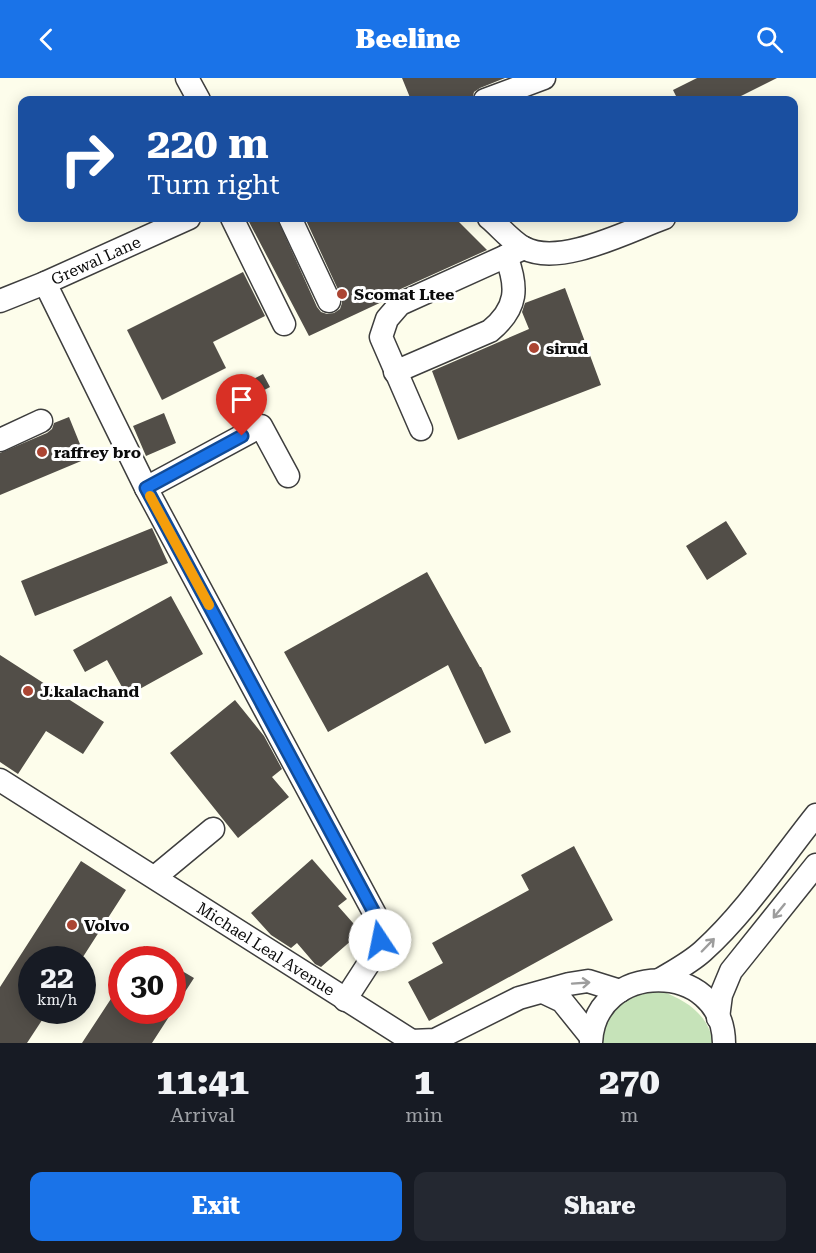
<!DOCTYPE html>
<html lang="en">
<head>
<meta charset="utf-8">
<style>
  body { margin:0; font-family:"Roboto Serif",serif; background:#242831; color:#f1f3f6; height:100vh; display:flex; flex-direction:column; font-size:22px; white-space:nowrap }
  * { box-sizing:border-box; margin:0 }
  p { font-size:20px; color:#9ea1a6 }
  .icon { flex:none; width:33px; height:33px; fill:none; stroke:currentColor; stroke-width:2; stroke-linecap:round; stroke-linejoin:round }
  .map { position:relative; height:965px; overflow:hidden }
  .panel { display:flex; flex-direction:column; background:#171b24; flex:1 }
  .panel>* { flex:none }
  .guide { position:absolute; left:18px; top:18px; width:780px; height:126px; border-radius:12px; box-shadow:0 3px 15px #0003; background:#1a4fa0; color:#fff; overflow:hidden }
  .speed { position:absolute; left:18px; top:868px; display:flex; gap:12px; font-size:30px; font-weight:700; text-align:center }
  .speed>* { display:grid; place-content:center; width:78px; height:78px; border-radius:50%; background:#171b24; box-shadow:0 3px 15px #0003; line-height:1 }
  .speed small { font-size:15px; font-weight:400 }
  .speed .limit { border:9px solid #d22; background:#fff; color:#111 }
  .pin { position:absolute; display:grid; place-items:center; width:51px; height:51px; color:#fff; margin:-62px -26px; border-radius:50% 50% 50% 0; rotate:-45deg; box-shadow:0 0 6px #0007 }
  .pin .icon { rotate:45deg }
  .me { position:absolute; width:66px; margin:-33px; rotate:349deg; stroke-linejoin:round; filter:drop-shadow(0 0 4px #0008) }
  .turn { display:flex; align-items:center; gap:21px; height:126px; padding:0 30px; font-size:27px }
  .turn .icon { width:78px; height:78px; stroke-width:2.5 }
  .turn b { display:block; font-size:42px; line-height:51px }
  .eta { display:flex; justify-content:space-evenly; align-items:center; height:102px; text-align:center }
  .eta b { font-size:36px; font-weight:800; line-height:42px }
  .button { display:flex; gap:12px; margin-top:auto; padding:12px 30px }
  .button a { flex:1; height:69px; border-radius:12px; background:#1a73e8; color:#fff; font-size:24px; font-weight:800; line-height:69px; text-align:center }
  .button a+a { background:#242831; color:#f1f3f6 }
  header { display:flex; justify-content:space-between; align-items:center; height:78px; padding:0 30px; background:#1a73e8; color:#fff; font-size:27px; font-weight:800 }
  .map>svg:first-child { display:block }
  .green { fill:#c6e3b9 }
  .building { fill:#524e48 }
  .lines { fill:none; stroke-linecap:round; stroke-linejoin:round }
  .minor-casing { stroke:#3e3e3e; stroke-width:25 }
  .minor { stroke:#fff; stroke-width:22 }
  .oneway { stroke:#9d9d9d }
  .route-casing { stroke:#114b97; stroke-width:15 }
  .route { stroke:#1a73e8; stroke-width:10 }
  .slow { stroke:#f59e0b; stroke-width:10 }
  .poi-dot { fill:#ab4533; stroke:#fff; stroke-width:2 }
  .labels { text-anchor:middle; dominant-baseline:central; stroke-width:6; stroke-linejoin:round; paint-order:stroke }
  .street-label { font-size:16px; fill:#0b0b0b; stroke:#fff }
  .poi-label { font-size:16px; font-weight:bold; fill:#0b0b0b; stroke:#fff; text-anchor:start }
</style>
</head>
<body>
<header><svg class="icon" aria-label="back" viewBox="0 0 24 24"><path d="M15 5l-7 7 7 7"/></svg>Beeline<svg class="icon" aria-label="search" viewBox="0 0 24 24"><circle cx="10" cy="10" r="6"/><path d="M15 15l6 6"/></svg></header>
<div class="map">
<svg width="816" height="965" viewBox="0 0 816 965">
  <rect width="100%" height="100%" fill="#fdfdeb"/>
  <path class="green" d="M661,913c25,9 48,24 52,52h-114l4,-22 25,-25z"/>
  <path class="building" d="M402,0h103l-25,10 -6,4 -2,8h-61z
    M697,0h80l-44,22h-55l-5,-10z
    M247,140h30l40,89 4,5 6,2 7,-1 6,-4 2,-6 -1,-7 -36,-78h150l32,32 -93,42 -8,8 -77,36z
    M243,194l22,44 -52,26 13,26 -64,32 -35,-70z
    M565,210l36,97 -143,55 -26,-69 97,-42 -7,-17 3,-9z
    M263,296l7,13 -34,18 -7,-13z
    M164,335l12,30 -30,13 -13,-30z
    M69,339l17,42 -86,36v-42l47,-20 5,-4 2,-6z
    M726,443l21,33 -40,26 -21,-34z
    M152,450l16,35 -133,53 -14,-35z
    M427,494l53,95h1l30,65 -26,12 -37,-79 -120,67 -44,-80z
    M171,518l32,58 -76,42 -20,-36 -22,12 -12,-22z
    M0,577l104,67 -21,32 -37,-23 -28,43 -18,-12z
    M235,622l29,36 18,33 -10,8 17,20 -51,41 -68,-85z
    M574,768l39,74 -184,101 -21,-39 35,-19 -11,-20 97,-53 -8,-15z
    M312,781l35,40 -9,7 23,26 -40,35 -6,-3 -18,-21 -6,5 -20,-13 -20,-22z
    M81,783l45,29 -45,70h-49v51h16l-21,32h-27v-56z
    M144,868l21,14h-30z
    M172,887l22,13 -42,65h-70l40,-61v29h50z"/>
  <g class="lines">
    <defs>
      <g id="minor">
        <path d="M187,0l12,22"/>
        <path d="M485,22l59,-22"/>
        <path d="M232,140l52,106"/>
        <path d="M290,140l39,83"/>
        <path d="M489,140c10,8 23,24 35,30 36,19 104,-17 140,-30"/>
        <path d="M45,205l101,205 231,430 2,22 -10,23 -24,37"/>
        <path id="s1" d="M0,223l45,-18 144,-65"/>
        <path d="M395,294l95,-41c28,-23 28,-44 16,-75"/>
        <path d="M421,351l-40,-92 6,-18 13,-15 124,-56"/>
        <path d="M0,362l41,-19"/>
        <path d="M146,410l115,-62 27,50"/>
        <path id="s2" d="M0,702l415,263"/>
        <path d="M155,799l58,-48"/>
        <path d="M661,901c15,-9 30,-17 42,-28 43,-39 77,-91 113,-136"/>
        <path d="M543,914l19,9 29,36"/>
        <path d="M718,940l3,-23 10,-24 85,-106"/>
        <path d="M411,963l24,-1 84,-42 50,-14 19,-3 32,10"/>
        <path d="M591,965c3,-83 132,-84 133,0"/>
      </g>
    </defs>
    <use href="#minor" class="minor-casing"/>
    <use href="#minor" class="minor"/>
  </g>
  <defs><path id="oneway-shaft" d="M-6 0H5M1.5-3L5.5 0L1.5 3" fill="none" stroke-width="1.6" stroke-linecap="round" stroke-linejoin="round" transform="scale(1.5)"/></defs>
  <g class="oneway">
    <use href="#oneway-shaft" transform="translate(779 833) rotate(129)"/>
    <use href="#oneway-shaft" transform="translate(708 867) rotate(-46)"/>
    <use href="#oneway-shaft" transform="translate(581 905) rotate(-4)"/>
  </g>
  <g class="lines">
    <defs>
      <path id="route" d="M242,358l-96,52 231,430 3,22"/>
    </defs>
    <use href="#route" class="route-casing"/>
    <use href="#route" class="route"/>
    <path class="slow" d="M150,418l59,109"/>
  </g>
  <g class="poi-dot">
    <circle cx="342" cy="216" r="6"/>
    <circle cx="534" cy="270" r="6"/>
    <circle cx="42" cy="374" r="6"/>
    <circle cx="28" cy="613" r="6"/>
    <circle cx="72" cy="847" r="6"/>
  </g>
  <g class="labels">
    <g class="street-label">
      <text stroke="none"><textPath href="#s1" startOffset="104">Grewal Lane</textPath></text>
      <text stroke="none"><textPath href="#s2" startOffset="315">Michael Leal Avenue</textPath></text>
    </g>
    <g class="poi-label">
      <text x="354" y="216">Scomat Ltee</text>
      <text x="546" y="270">sirud</text>
      <text x="54" y="374">raffrey bro</text>
      <text x="40" y="613">J.kalachand</text>
      <text x="84" y="847">Volvo</text>
    </g>
  </g>
</svg>
<div class="speed"><div>22<small>km/h</small></div><div class="limit">30</div></div>
<div class="pin" style="left:242px;top:358px;background:#d93025"><svg class="icon" aria-label="arrive" viewBox="0 0 24 24"><path d="M6 21V4h12l-3 4 3 4H6"/></svg></div>
<svg class="me" style="left:380px;top:862px" viewBox="-20 -20 40 40"><circle r="19" fill="#fff"/><path d="M0-13L10 11 0 6-10 11z" fill="#1a73e8"/></svg>
<div class="guide">
<div class="turn"><svg class="icon" aria-label="right" viewBox="0 0 24 24"><path d="M7 20v-9h11M14 6l5 5-5 5"/></svg><div><b>220 m</b>Turn right</div></div>
</div>
</div>
<section class="panel">
<div class="eta">
<div><b>11:41</b><p>Arrival</p></div>
<div><b>1</b><p>min</p></div>
<div><b>270</b><p>m</p></div>
</div>
<div class="button"><a>Exit</a><a>Share</a></div>
</section>
</body>
</html>
